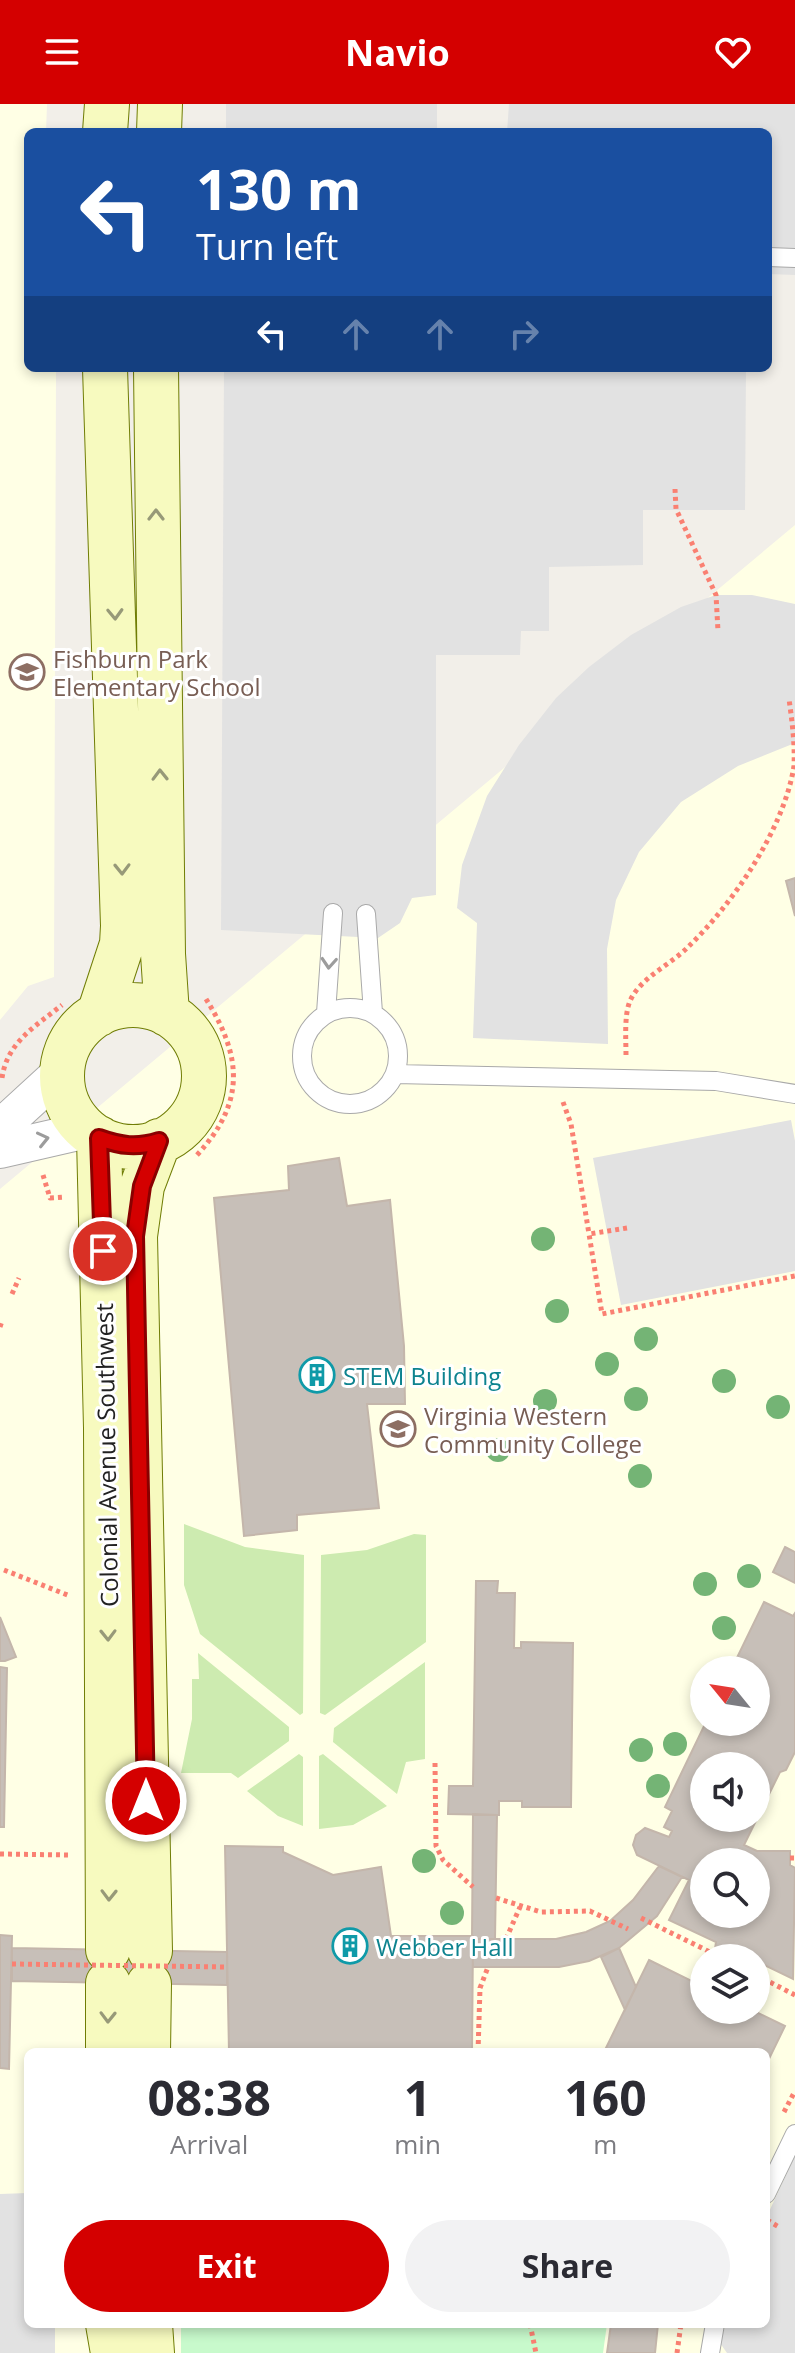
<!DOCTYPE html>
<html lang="en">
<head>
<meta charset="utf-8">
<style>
  body { margin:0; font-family:"Open Sans",sans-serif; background:#f2f2f3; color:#2b2b33; height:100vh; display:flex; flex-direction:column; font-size:30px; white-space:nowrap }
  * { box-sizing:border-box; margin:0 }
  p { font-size:26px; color:#7c7c81 }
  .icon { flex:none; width:44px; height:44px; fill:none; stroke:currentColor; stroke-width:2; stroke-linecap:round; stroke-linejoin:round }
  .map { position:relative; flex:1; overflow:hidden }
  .side { position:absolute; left:24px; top:1944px; width:746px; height:280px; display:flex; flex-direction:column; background:#fff; border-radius:12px; box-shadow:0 4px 12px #0003 }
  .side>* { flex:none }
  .hud { position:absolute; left:24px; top:24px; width:748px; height:244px; border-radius:12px; box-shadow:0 4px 12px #0003; background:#1a4fa0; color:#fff; overflow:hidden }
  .needle { width:52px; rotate:300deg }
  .buttons { position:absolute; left:690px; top:1552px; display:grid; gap:16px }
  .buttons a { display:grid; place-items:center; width:80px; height:80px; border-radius:50%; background:#fff; box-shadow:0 4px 12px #0003; font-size:40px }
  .pin { position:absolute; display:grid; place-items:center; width:68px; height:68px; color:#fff; margin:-34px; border:4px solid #fff; border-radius:50%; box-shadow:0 2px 8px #0007 }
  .me { position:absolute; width:88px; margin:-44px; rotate:0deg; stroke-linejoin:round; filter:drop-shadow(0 0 6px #0008) }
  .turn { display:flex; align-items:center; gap:28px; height:168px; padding:0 40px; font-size:36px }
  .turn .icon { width:104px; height:104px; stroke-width:2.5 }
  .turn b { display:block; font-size:56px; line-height:68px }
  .lanes { display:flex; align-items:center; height:76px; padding:0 40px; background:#0003; justify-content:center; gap:40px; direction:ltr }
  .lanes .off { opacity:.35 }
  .eta { display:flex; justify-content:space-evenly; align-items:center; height:136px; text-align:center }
  .eta b { font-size:48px; font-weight:700; line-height:56px }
  .button { display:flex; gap:16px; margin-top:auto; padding:16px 40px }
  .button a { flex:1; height:92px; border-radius:48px; background:#d40000; color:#fff; font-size:32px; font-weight:700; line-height:92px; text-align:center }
  .button a+a { background:#f2f2f3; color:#2b2b33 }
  header { display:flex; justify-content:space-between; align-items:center; height:104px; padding:0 40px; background:#d40000; color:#fff; font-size:36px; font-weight:700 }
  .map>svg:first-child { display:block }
  .education { fill:#ffffe5; fill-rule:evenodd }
  .grass { fill:#cdebb0 }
  .park { fill:#c8facc }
  .parking { fill:#e2e2e2 }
  .building { fill:#c7bfb8; stroke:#c4b6ab; stroke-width:2; fill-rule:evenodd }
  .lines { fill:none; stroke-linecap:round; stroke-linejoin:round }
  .service-casing { stroke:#a9a9a9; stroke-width:20 }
  .minor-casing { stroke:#a9a9a9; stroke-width:38 }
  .secondary-casing { stroke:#707d05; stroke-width:46 }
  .path { stroke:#fa8072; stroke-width:5; stroke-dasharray:4 4; stroke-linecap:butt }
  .service { stroke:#fff; stroke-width:18 }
  .minor { stroke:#fff; stroke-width:36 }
  .secondary { stroke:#f7fabf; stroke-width:44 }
  .path-bridge { stroke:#fa8072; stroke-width:5; stroke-dasharray:4 4; stroke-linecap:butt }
  .tree { fill:#74b475 }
  .oneway { stroke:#979978 }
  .oneway2 { stroke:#9c9c9c }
  .route-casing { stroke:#8a0000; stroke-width:20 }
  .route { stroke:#d40000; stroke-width:14 }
  .labels { text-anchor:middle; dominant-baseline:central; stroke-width:6; stroke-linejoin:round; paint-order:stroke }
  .education-label { font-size:24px; fill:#785e54; stroke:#fff; text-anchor:start }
  .culture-label { font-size:24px; fill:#0d838f; stroke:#fff; text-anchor:start }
  .street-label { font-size:24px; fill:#222; stroke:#fff }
</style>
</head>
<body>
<header><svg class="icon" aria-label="menu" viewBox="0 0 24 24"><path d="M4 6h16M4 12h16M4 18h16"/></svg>Navio<svg class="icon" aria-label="heart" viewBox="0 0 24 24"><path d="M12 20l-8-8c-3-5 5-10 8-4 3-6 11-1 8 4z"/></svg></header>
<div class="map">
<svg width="795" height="2249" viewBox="0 0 795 2249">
  <rect width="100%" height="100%" fill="#f2efe9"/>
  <path class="education" d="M0,0h47l-1,28h-18v236h28l-2,609 -26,9 -28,34z
    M795,421v1828h-795v-1164zM704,1566h52v52h-52zM704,1662h52v52h-52zM704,1758h52v52h-52zM704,1854h52v52h-52zM28,1948h738v272h-738z"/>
  <path class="grass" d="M184,1420l61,23 59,8 -1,158 -3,2 -100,-81 -16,-49z
    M414,1430l12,1v107l-101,73 -5,-2 1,-158 46,-5z
    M198,1549l91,74v14l-51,37 -7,-5h-50l11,-54v-40h7z
    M425,1558v97l-19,3 -9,32 -64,-52 1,-14z
    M299,1650l4,3v69l-25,-10 -31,-25z
    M323,1650l64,52 -34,19 -34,4v-73z"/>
  <path class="park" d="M181,2220h426l-4,29h-422z"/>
  <path class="parking" d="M226,0h211v28h-211z
    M509,0h286v171l-27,-1v-142h-261z
    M224,264h522l-1,142h-102v55l-94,2v64h-28l-1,24h-84v240l-24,3 -12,25 -22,15 -157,-8z
    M716,491h36l43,9v139l-57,23 -57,36 -42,50 -23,48 -9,49 1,95 -135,-6 4,-115 -20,-15 5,-43 25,-69 32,-51 37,-47 33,-31 42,-32 50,-28z
    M791,1016l4,21v130l-174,34 -28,-147z
    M795,2052v197h-68l-7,-10 6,-19h40v-106z
    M28,2089v131h27v29h-55v-159z"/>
  <path class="building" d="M795,774v38l-9,-35z
    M339,1054l8,48 43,-6 14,146 1,58h-38l12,104 -82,7v15l-53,6 -30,-338 75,-8 -1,-24z
    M785,1443l10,5v31l-22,-11z
    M476,1477h22l-1,12h18l-1,55h7v-6l52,1 -2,164h-49v-6h-23v14l-51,-1 1,-28h24z
    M764,1498l29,14 2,-3v139l-9,18 -6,2 -36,73 13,6h33v14l5,3 -2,111 -37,-18v-3l-24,-9h-17l1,-7 -47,-22 20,-40 -52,-25 -4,-10 3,-10 9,-7 24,9 3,-6 -8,-4 8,-16 -7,-4 41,-85h50v-52h-25zM704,1662h52v52h-52zM704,1758h52v52h-52z
    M0,1513l16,40 -11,4h-5z
    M0,1563l7,1 -3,159h-4z
    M473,1710l24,1 -2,124h-23z
    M225,1742l58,1v5l50,23 48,-8 10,69h82l-1,116h-243z
    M659,1762l23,11 -25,39 -38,32 -30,13 -30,6h-86l-1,-28h84l30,-7 24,-11 23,-21z
    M0,1831l12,1 -3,133 -9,-1z
    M12,1844l215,4v33l-215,-4z
    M619,1844l17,39 -11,23 -24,-53z
    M649,1856l55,27v23h48l33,16 -19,39v-13h-162z
    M611,2220h47l-3,29h-48z"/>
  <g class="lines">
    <defs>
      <path id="service" d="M768,153l27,1
        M366,810l7,99
        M302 952a48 48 0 1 1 96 0a48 48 0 1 1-96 0Z
        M326,909l7,-100
        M395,970l321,7 79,13
        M766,2090l29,-60
        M710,2249l5,-29"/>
      <path id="minor" d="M0,1024l61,-56
        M0,1046l87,-20"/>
      <path id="secondary" d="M105,28l2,-28
        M159,28l1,-28
        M156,264l7,586 4,60
        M62 972a71 71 0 1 1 142 0a71 71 0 1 1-142 0Z
        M99,910l23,-70 1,-18 -18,-558
        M99,1034l7,290 2,522
        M150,1847l-15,-715 7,-50 17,-45
        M108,1948v-69
        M148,1948l1,-68
        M108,2220l5,29
        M150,2220l2,29"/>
    </defs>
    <use href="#service" class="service-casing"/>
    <use href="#minor" class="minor-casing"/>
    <use href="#secondary" class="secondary-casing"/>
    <path class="path" d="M675,385l1,20 40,86 2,36
      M626,951c0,-15 -2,-40 4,-54 10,-23 40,-36 57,-53 46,-44 97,-119 107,-182 1,-23 -2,-45 -5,-67
      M2,974c5,-36 34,-52 60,-73
      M563,998l8,22 18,110
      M197,1051c48,-52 46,-97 9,-156
      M43,1071l7,23 15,-1
      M627,1124l-38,6 13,80 193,-38
      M12,1190l7,-16
      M0,1223l2,-6
      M4,1466l66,26
      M435,1659l1,83 7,14 30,27
      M0,1750l69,1
      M790,1754h5
      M496,1794l45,14 49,-1 38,18
      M641,1814l81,40
      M506,1835l14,-32
      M756,1871l39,20
      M478,1948l2,-64 8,-21
      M784,2008l11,-21
      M767,2116l12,7
      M530,2220l6,29
      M677,2249l4,-29"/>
    <use href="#service" class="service"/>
    <use href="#minor" class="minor"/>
    <use href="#secondary" class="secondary"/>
    <path class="path-bridge" d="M12,1860l215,3"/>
  </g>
  <g class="tree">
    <circle cx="543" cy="1135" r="12"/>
    <circle cx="557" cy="1207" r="12"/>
    <circle cx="646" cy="1235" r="12"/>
    <circle cx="607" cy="1260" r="12"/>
    <circle cx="724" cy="1277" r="12"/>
    <circle cx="636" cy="1295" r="12"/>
    <circle cx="545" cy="1297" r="12"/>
    <circle cx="778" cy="1303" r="12"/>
    <circle cx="498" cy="1346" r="12"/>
    <circle cx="640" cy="1372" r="12"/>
    <circle cx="749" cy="1472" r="12"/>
    <circle cx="705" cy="1480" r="12"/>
    <circle cx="724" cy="1524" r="12"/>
    <circle cx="675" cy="1640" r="12"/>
    <circle cx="641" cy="1646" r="12"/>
    <circle cx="658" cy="1682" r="12"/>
    <circle cx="424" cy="1757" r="12"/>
    <circle cx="452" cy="1809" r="12"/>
  </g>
  <defs><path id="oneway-chevron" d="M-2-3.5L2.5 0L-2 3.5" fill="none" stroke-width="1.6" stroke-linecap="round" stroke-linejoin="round" transform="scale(2)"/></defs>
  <g class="oneway">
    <use href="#oneway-chevron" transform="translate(156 411) rotate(-90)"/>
    <use href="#oneway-chevron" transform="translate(115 510) rotate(88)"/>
    <use href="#oneway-chevron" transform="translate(160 671) rotate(-91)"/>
    <use href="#oneway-chevron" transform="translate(122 765) rotate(89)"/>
    <use href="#oneway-chevron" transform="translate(108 1531) rotate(89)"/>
    <use href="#oneway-chevron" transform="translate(109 1791) rotate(91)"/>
    <use href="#oneway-chevron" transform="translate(108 1913) rotate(91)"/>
  </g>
  <g class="oneway2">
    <use href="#oneway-chevron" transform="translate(329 859) rotate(94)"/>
    <use href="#oneway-chevron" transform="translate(43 1035) rotate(-13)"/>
  </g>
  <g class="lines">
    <defs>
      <path id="route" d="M103,1147l-4,-113c22,8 38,10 60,3l-17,45 -7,50 11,565"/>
    </defs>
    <use href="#route" class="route-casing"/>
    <use href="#route" class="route"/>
  </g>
  <defs>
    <symbol id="school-ring" viewBox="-11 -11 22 22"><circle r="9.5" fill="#fff" stroke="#8d6e63" stroke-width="1.5"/><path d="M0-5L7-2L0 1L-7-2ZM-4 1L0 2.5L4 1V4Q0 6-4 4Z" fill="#8d6e63"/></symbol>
    <symbol id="building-ring" viewBox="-11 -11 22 22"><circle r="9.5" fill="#fff" stroke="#0f9aa8" stroke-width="1.5"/><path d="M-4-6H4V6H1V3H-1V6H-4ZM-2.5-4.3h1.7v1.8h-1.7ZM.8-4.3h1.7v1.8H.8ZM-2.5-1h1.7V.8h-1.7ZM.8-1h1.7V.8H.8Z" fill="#0f9aa8"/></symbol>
    <symbol id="university-ring" viewBox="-11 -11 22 22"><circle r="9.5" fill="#fff" stroke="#8d6e63" stroke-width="1.5"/><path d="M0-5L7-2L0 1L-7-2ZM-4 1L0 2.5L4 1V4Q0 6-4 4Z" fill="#8d6e63"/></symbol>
  </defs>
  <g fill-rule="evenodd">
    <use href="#school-ring" x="7" y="548" width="40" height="40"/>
    <use href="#building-ring" x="297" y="1251" width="40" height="40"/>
    <use href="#university-ring" x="378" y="1305" width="40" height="40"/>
    <use href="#building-ring" x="330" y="1822" width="40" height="40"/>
  </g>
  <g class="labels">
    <g class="education-label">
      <text x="53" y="554">Fishburn Park<tspan x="53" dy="28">Elementary School</tspan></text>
      <text x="424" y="1311">Virginia Western<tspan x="424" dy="28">Community College</tspan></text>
    </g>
    <g class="culture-label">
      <text x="343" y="1271">STEM Building</text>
      <text x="376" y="1842">Webber Hall</text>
    </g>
    <g class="street-label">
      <text transform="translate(106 1351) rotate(-91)">Colonial Avenue Southwest</text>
    </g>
  </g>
</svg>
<div class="buttons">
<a><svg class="needle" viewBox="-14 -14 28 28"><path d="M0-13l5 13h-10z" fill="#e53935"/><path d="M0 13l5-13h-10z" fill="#7c7c81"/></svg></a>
<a><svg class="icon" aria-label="sound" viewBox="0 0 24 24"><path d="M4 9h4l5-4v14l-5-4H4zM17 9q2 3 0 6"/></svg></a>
<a><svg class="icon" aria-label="search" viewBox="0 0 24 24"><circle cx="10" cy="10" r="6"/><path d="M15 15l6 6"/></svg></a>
<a><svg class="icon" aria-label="layers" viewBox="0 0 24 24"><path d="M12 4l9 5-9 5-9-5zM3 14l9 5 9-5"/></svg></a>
</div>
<div class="pin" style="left:103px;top:1147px;background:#d93025"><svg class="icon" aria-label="arrive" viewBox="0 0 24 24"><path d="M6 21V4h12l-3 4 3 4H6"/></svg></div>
<svg class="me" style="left:146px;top:1697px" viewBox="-20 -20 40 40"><circle r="17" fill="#d40000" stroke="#fff" stroke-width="3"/><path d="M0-11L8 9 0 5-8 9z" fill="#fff"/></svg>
<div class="hud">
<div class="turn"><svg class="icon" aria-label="left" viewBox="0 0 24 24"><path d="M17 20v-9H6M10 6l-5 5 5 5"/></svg><div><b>130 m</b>Turn left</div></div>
<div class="lanes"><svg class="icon" aria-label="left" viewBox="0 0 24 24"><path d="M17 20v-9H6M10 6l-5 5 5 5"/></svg><svg class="icon off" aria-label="ahead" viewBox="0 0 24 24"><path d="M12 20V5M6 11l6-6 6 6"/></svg><svg class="icon off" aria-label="ahead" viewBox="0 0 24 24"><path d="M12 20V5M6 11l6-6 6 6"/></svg><svg class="icon off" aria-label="right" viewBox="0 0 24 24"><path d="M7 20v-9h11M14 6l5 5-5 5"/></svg></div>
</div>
<section class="side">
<div class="eta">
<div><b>08:38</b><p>Arrival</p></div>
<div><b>1</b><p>min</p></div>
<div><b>160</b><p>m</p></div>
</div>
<div class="button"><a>Exit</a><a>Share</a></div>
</section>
</div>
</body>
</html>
